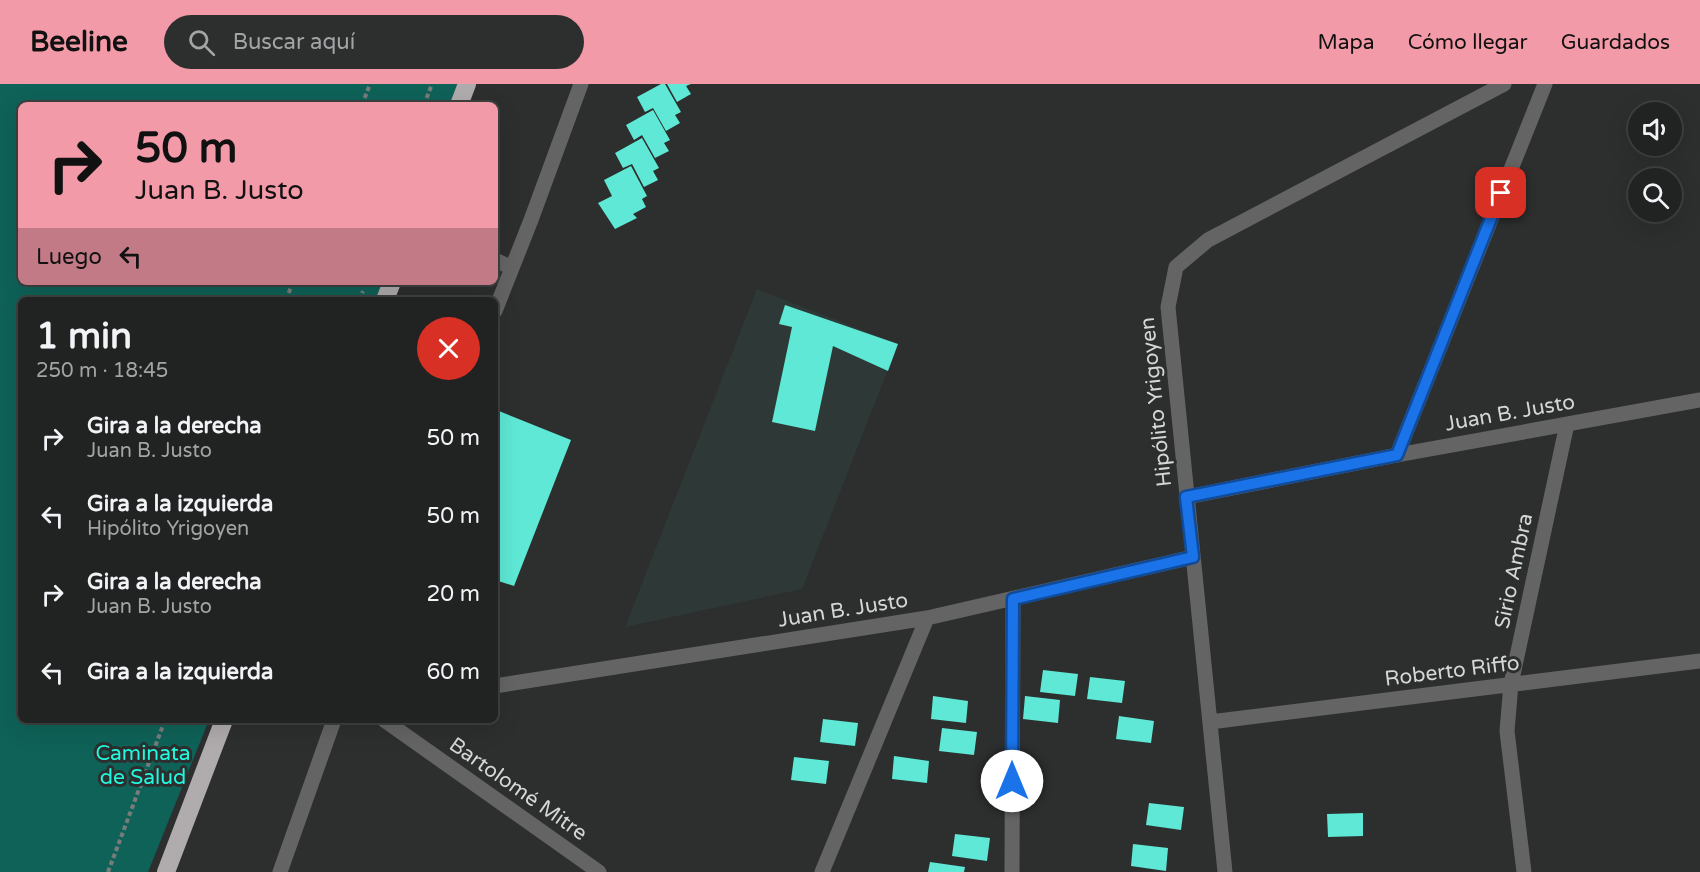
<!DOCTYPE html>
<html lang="es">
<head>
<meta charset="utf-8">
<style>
  body { margin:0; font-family:"Varela Round",sans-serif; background:#2d2f2f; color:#f1f3f6; height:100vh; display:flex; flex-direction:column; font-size:22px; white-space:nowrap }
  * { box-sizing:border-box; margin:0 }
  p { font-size:20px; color:#a2a4a5 }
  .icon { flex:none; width:33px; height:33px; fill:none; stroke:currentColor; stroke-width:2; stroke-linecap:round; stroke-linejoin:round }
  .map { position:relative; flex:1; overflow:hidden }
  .panel { position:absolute; left:18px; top:213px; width:480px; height:426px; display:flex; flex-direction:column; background:#212322; border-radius:9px; box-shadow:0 6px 24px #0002,0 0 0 2px #3e4040 }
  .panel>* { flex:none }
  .banner { position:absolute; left:18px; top:18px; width:480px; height:183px; border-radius:9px; box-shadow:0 6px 24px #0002,0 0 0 2px #3e4040; background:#f39aa8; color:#111; overflow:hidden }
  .buttons { position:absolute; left:1628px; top:18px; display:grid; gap:12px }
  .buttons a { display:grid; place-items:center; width:54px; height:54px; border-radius:50%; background:#212322; box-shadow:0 6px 24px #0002,0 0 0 2px #3e4040; font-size:30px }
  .pin { position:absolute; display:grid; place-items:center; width:51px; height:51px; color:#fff; margin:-26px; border-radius:12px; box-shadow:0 3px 9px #0006 }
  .me { position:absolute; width:66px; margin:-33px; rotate:0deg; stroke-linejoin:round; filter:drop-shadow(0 0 4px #0008) }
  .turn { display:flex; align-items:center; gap:21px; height:126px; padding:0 18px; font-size:27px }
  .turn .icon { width:78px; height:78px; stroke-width:2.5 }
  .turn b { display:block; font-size:42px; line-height:51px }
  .then { display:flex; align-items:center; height:57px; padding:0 18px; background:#0003; gap:12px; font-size:22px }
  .round { display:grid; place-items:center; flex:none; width:63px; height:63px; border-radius:32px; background:#2d2f2f }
  .head { display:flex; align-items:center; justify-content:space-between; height:102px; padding:0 18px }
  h1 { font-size:36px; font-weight:700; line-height:45px }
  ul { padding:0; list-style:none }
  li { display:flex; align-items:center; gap:18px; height:78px; padding:0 18px }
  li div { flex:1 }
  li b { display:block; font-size:22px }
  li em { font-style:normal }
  header { display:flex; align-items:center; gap:36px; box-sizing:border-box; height:84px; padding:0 30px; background:#f39aa8; color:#111 }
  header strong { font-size:28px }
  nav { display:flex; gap:33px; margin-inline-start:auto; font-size:21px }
  .search { width:420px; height:54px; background:#2d2f2f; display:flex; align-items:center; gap:15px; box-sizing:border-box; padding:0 21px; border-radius:33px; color:#a2a4a5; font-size:22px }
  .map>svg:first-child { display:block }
  .built { fill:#2e3937 }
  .green { fill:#0f6258 }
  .building { fill:#5ee8d5 }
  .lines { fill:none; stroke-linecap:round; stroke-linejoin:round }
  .path { stroke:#797c7b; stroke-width:4; stroke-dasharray:4.5 3; stroke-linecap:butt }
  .minor { stroke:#656464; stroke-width:15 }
  .highway { stroke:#b0acad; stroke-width:18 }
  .route-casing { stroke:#114b97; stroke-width:15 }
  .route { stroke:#1a73e8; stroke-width:10 }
  .labels { text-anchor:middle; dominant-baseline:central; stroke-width:6; stroke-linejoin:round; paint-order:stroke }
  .street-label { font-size:21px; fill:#d5d7d7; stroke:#2c2f2e }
  .park-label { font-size:21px; fill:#23f7df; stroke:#2c2f2e }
</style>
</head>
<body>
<header>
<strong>Beeline</strong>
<div class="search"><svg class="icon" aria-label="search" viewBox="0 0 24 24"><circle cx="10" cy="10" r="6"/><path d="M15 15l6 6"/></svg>Buscar aquí</div>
<nav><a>Mapa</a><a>Cómo llegar</a><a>Guardados</a></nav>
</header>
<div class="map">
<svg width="1700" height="788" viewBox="0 0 1700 788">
  <rect width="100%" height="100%" fill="#2c2f2e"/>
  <path class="built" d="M757,205l141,55 -96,245 -177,38z"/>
  <path class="green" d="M0,0h461l-8,21h-432v177h363l-7,18h-356v420h188l-61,152h-148z"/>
  <path class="building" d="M661,0h4l16,28 -6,3 5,8 -14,8 -13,-23 -8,4 -8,-15z
    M667,0h24l-5,2 5,8 -14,8z
    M653,26l17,30 -6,3 5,8 -14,7 -13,-23 -8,5 -8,-15z
    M642,54l17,30 -6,3 5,9 -14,7 -12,-23 -9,4 -8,-15z
    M631,82l16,30 -5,3 4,8 -13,7 4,4 -22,11 -17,-26 14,-7 -8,-16z
    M785,221l113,39 -10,27 -55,-25 -18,85 -43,-9 20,-95 -13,-3z
    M499,327l72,29 -57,146 -19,-6v-157z
    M1043,586l35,4 -3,22 -35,-4z
    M1090,593l35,4 -3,22 -35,-4z
    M933,612l35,5 -2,22 -35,-4z
    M1025,612l35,4 -2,23 -35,-4z
    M1119,632l35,5 -3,22 -35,-4z
    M823,635l35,4 -3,23 -35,-4z
    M942,644l35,4 -3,23 -35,-4z
    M894,672l35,5 -2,22 -35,-4z
    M794,673l35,4 -3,23 -35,-4z
    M1149,719l35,4 -3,23 -35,-5z
    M1363,729v23l-35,1 -1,-23z
    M955,750l35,4 -3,23 -35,-5z
    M1133,760l35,4 -2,23 -35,-5z
    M930,778l35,5 -1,5h-36z"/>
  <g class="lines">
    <path class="path" d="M362,21l8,-21
      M424,21l8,-21
      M286,216l7,-18
      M359,216l4,-9
      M108,788l57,-152"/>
    <path class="minor" d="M495,176l17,8
      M495,227l36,-91 50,-136
      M1397,371l148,-371
      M1187,413l210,-42 303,-55
      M495,602l432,-68 266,-61
      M384,636l215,152
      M1210,638l490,-61
      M280,788l54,-152
      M822,788l105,-254
      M1012,788l1,-273
      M1225,788l-57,-565 8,-40 32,-27 296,-156
      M1524,788l-17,-141 4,-47 56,-260"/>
    <path class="highway" d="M459,21l8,-21
      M385,216l7,-18
      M166,788l58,-152"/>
  </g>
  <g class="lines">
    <defs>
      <path id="route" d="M1012,697l1,-182 180,-42 -7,-60 211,-42 104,-262"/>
    </defs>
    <use href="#route" class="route-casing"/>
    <use href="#route" class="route"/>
  </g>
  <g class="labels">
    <g class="street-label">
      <text transform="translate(1156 318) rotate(-96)">Hipólito Yrigoyen</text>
      <text transform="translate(1510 329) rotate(-10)">Juan B. Justo</text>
      <text transform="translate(1514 487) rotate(-78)">Sirio Ambra</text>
      <text transform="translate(843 526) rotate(-9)">Juan B. Justo</text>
      <text transform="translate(1452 587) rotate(-7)">Roberto Riffo</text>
      <text transform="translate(518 705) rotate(35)">Bartolomé Mitre</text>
    </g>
    <g class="park-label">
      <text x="143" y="669">Caminata<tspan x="143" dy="24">de Salud</tspan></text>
    </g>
  </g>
</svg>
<div class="buttons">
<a><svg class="icon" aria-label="sound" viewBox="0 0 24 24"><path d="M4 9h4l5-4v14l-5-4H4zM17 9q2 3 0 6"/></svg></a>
<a><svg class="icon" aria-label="search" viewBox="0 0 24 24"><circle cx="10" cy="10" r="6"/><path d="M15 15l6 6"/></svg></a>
</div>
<div class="pin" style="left:1501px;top:109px;background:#d93025"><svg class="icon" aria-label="arrive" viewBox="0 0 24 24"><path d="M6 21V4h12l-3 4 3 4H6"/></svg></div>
<svg class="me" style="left:1012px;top:697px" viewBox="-20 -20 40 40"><circle r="19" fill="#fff"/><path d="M0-13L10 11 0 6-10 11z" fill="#1a73e8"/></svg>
<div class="banner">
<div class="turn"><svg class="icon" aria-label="right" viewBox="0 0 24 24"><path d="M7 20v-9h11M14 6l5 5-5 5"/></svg><div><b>50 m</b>Juan B. Justo</div></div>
<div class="then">Luego<svg class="icon" aria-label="left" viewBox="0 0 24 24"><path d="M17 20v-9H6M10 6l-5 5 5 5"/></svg></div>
</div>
<section class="panel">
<div class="head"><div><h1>1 min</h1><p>250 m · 18:45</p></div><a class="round" style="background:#d93025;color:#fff"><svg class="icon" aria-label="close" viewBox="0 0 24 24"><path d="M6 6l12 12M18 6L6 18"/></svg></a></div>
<ul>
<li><svg class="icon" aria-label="right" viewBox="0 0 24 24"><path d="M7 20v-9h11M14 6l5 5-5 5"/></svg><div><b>Gira a la derecha</b><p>Juan B. Justo</p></div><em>50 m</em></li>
<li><svg class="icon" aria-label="left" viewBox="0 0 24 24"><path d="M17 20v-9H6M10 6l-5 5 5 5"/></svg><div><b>Gira a la izquierda</b><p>Hipólito Yrigoyen</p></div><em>50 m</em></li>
<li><svg class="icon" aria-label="right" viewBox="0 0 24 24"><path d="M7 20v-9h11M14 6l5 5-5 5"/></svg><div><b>Gira a la derecha</b><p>Juan B. Justo</p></div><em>20 m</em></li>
<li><svg class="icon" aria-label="left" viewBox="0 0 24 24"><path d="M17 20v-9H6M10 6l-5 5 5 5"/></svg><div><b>Gira a la izquierda</b></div><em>60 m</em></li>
</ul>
</section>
</div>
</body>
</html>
